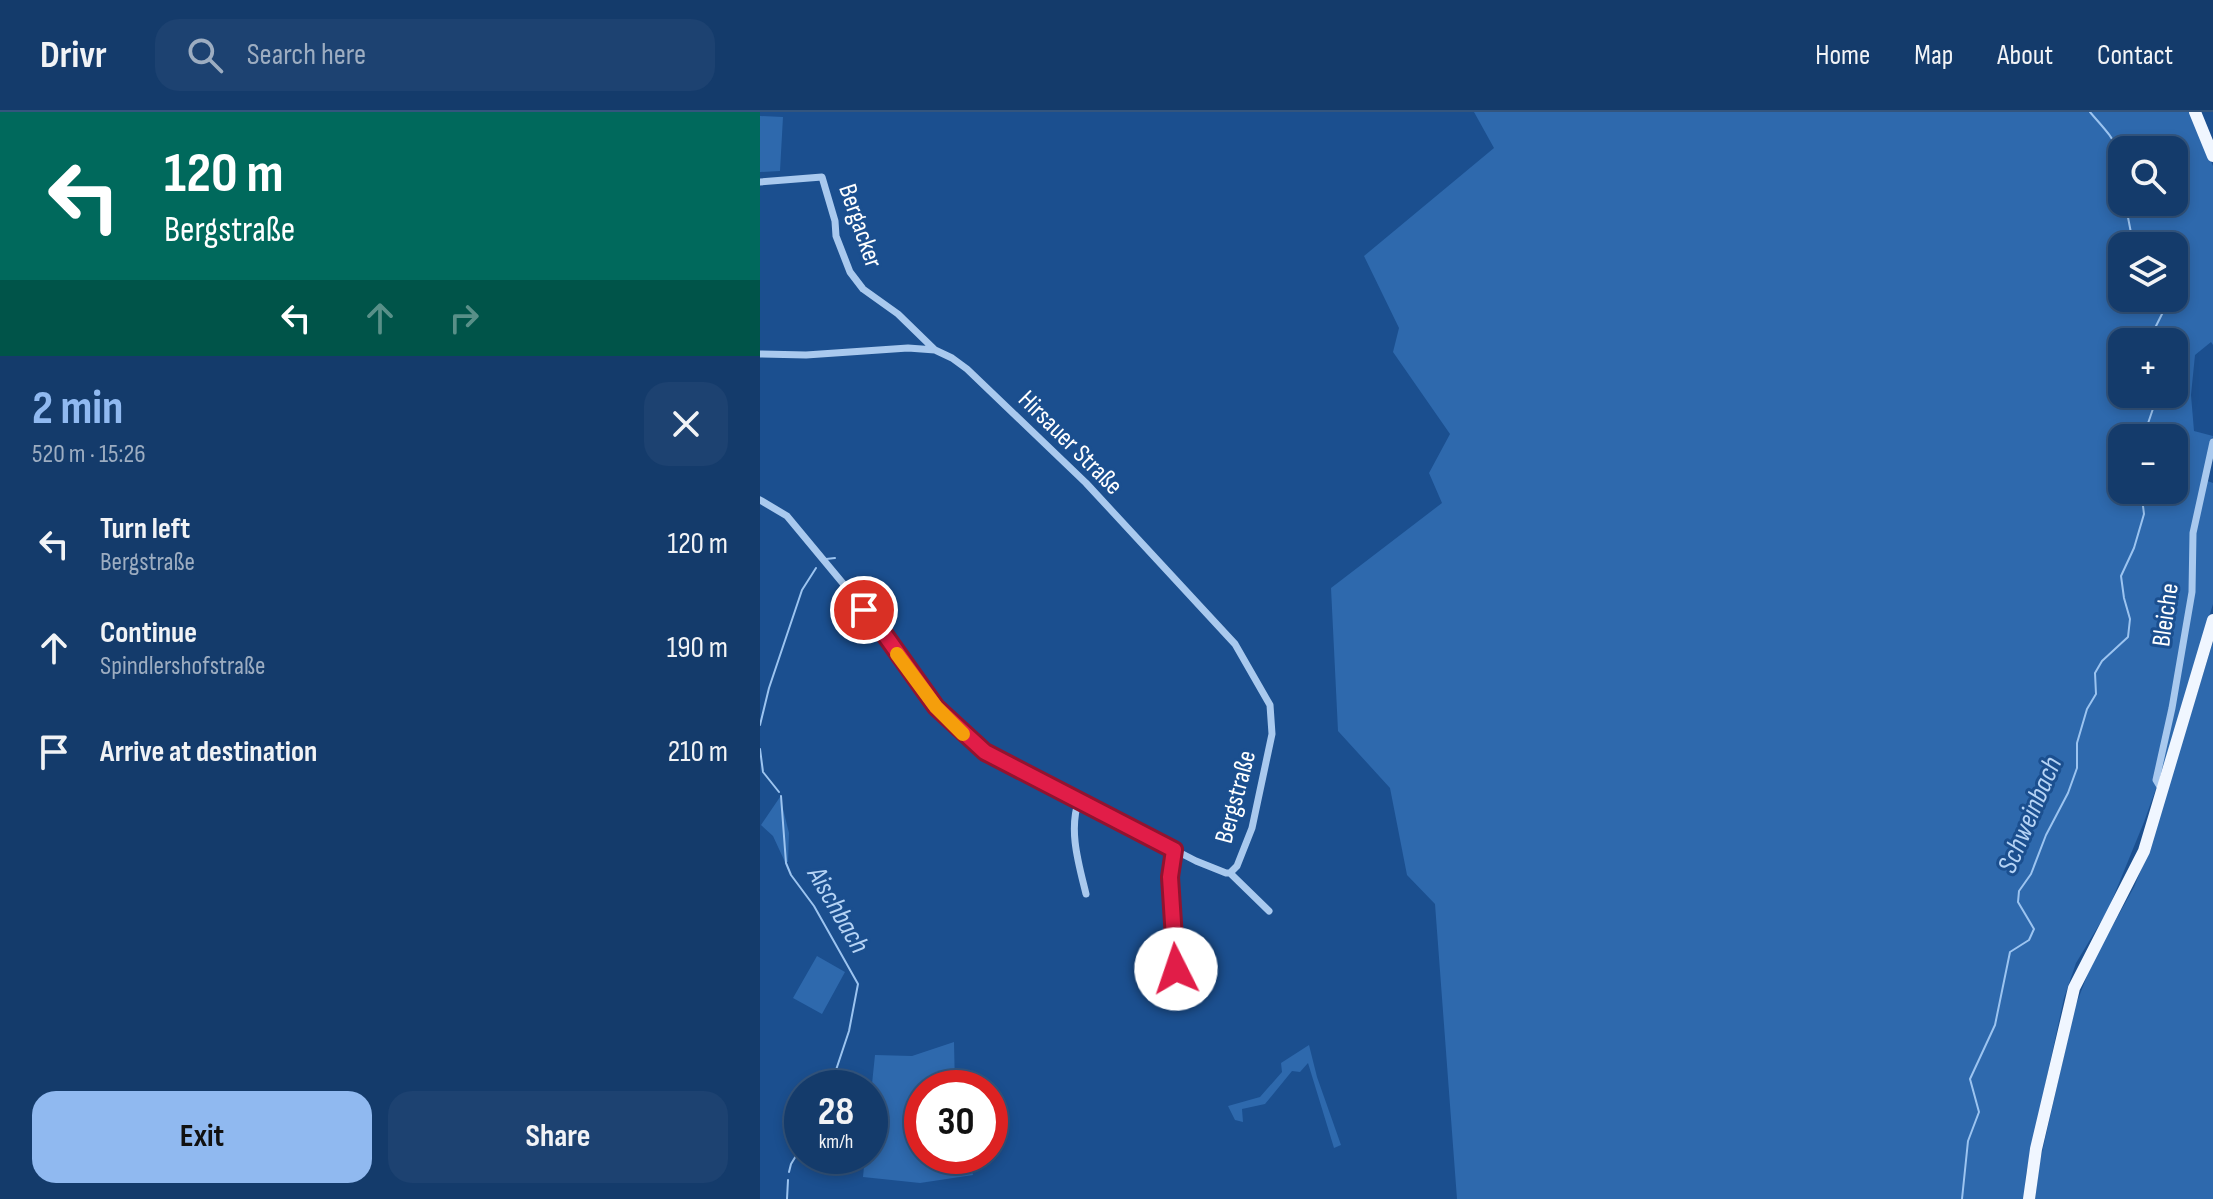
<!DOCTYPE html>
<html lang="en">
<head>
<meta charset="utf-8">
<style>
  body { margin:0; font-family:"Sofia Sans Condensed",sans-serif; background:#1d4271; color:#f1f3f6; height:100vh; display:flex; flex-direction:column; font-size:30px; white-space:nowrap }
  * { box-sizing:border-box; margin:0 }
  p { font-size:26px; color:#9dadc1 }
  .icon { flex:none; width:44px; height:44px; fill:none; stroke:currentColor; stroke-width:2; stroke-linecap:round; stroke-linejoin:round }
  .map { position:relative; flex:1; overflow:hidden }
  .side { display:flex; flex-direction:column; background:#143b6b; width:760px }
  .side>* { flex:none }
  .top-card { background:#00695c; color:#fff; overflow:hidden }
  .tools { position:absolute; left:1348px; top:24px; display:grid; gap:16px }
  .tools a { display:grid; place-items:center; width:80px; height:80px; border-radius:16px; background:#143b6b; box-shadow:0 4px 12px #0003,0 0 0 2px #33557e; font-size:40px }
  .speed { position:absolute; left:24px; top:958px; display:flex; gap:16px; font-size:40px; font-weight:700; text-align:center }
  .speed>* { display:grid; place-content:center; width:104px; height:104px; border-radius:50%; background:#143b6b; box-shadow:0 4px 12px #0003,0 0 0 2px #33557e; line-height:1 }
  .speed small { font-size:20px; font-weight:400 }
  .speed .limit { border:12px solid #d22; background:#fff; color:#111 }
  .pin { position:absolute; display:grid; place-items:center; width:68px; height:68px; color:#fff; margin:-34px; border:4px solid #fff; border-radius:50%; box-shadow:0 2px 8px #0007 }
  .me { position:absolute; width:88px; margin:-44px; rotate:356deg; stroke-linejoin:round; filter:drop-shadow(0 0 6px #0008) }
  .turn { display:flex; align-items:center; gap:28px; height:168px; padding:0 32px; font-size:36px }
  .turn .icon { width:104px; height:104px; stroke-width:2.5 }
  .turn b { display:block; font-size:56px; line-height:68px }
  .lanes { display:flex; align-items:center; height:76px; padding:0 32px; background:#0003; justify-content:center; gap:40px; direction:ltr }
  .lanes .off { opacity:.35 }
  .round { display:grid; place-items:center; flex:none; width:84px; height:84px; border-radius:24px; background:#1d4271 }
  .headline { display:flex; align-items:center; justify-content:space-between; height:136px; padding:0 32px }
  h1 { font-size:48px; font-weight:700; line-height:60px; color:#90b9f0 }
  .button { display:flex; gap:16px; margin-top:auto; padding:16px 32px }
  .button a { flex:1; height:92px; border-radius:24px; background:#90b9f0; color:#111; font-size:32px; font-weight:700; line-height:92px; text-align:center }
  .button a+a { background:#1d4271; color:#f1f3f6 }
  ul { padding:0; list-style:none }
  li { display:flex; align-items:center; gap:24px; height:104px; padding:0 32px }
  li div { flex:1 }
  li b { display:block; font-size:30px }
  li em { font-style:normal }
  header { display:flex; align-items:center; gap:48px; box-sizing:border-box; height:112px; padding:0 40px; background:#143b6b; border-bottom:2px solid #33557e }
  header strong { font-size:38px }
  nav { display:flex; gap:44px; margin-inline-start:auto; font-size:28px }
  .search { width:560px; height:72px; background:#1d4271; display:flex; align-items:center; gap:20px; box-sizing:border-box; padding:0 28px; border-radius:24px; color:#9dadc1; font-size:30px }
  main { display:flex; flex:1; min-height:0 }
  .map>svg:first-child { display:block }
  .green { fill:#2e69ad; fill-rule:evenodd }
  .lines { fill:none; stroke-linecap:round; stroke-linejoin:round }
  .stream { stroke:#9cc4f0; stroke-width:2 }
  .street { stroke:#a9c9ee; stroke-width:7 }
  .primary { stroke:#f0f6ff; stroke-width:12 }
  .route-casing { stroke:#92132f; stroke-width:20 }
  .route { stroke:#e11d48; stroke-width:14 }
  .slow { stroke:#f59e0b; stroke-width:14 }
  .labels { text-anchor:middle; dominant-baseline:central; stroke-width:6; stroke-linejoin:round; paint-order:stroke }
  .street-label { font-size:26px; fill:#fff; stroke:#1b4f8f }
  .water-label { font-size:28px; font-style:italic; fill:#b5d3f5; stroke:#1b4f8f }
</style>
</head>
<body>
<header>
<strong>Drivr</strong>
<div class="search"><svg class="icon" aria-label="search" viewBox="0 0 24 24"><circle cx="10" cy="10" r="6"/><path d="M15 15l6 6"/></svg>Search here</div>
<nav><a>Home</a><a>Map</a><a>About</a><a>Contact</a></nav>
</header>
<main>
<section class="side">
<div class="top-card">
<div class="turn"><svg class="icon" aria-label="left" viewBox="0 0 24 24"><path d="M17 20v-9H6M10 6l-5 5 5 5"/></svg><div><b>120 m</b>Bergstraße</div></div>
<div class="lanes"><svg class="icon" aria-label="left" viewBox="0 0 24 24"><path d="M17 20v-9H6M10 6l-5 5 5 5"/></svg><svg class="icon off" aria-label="ahead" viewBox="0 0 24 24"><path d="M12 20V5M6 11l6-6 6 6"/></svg><svg class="icon off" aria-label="right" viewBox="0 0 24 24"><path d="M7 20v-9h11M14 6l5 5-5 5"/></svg></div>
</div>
<div class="headline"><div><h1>2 min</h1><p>520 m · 15:26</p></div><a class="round"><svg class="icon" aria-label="close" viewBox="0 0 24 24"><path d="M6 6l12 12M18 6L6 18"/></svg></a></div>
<ul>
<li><svg class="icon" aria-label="left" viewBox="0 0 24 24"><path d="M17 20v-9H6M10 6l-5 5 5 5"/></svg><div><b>Turn left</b><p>Bergstraße</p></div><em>120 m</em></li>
<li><svg class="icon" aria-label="ahead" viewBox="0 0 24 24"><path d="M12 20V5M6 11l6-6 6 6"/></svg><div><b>Continue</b><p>Spindlershofstraße</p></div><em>190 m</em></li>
<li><svg class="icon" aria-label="arrive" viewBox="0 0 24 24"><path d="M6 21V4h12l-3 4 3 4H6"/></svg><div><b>Arrive at destination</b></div><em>210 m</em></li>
</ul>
<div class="button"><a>Exit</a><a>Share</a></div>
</section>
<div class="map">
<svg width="1453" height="1087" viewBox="0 0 1453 1087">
  <rect width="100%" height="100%" fill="#1b4f8f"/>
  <path class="green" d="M714,0h716l23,54v179l-2,-3 -16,13 -4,40 3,36 19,5 -8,44 8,3v121l-50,165 -19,53 -36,88 -32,53 -12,35 -38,176 -2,25h-567l-22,-295 -28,-29 -17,-87 -52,-57 -7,-143 111,-85 -13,-30 21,-39 -57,-82 6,-24 -35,-72 130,-108zM1362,38h52v52h-52zM1362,134h52v52h-52zM1362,230h52v52h-52zM1362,326h52v52h-52z
    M0,4l23,1 -3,54 -20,1z
    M1453,530v557h-178l5,-38 35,-154 17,-44 42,-76 12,-29z
    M20,685l9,36 -1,29h-3l-12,-26 -12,-11z
    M57,844l28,16 -23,42 -29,-16z
    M194,930l1,46h-33v68h47l4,19 -53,8 -57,-6 2,-21h5v-53l5,-48 37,1z
    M549,933l8,32 24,68 -7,3 -26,-85 -8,9 -8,-1 -27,33 -23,5 1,13 -8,-2 -7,-14 32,-9 22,-25 -1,-9z"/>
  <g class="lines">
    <path class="stream" d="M1330,0c20,24 40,39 24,73l8,11
      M1365,90l7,36 13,8
      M1414,171v7
      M1395,230l-3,-8 18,-36
      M1383,326l15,-44
      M66,447l9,-1
      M0,613l9,-37 33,-98 14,-22
      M0,637l3,23 16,20
      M21,684l5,67 5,12 23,31 44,78 -9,47 -19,57
      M29,1060l2,-8 11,-18
      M27,1087l1,-19
      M1202,1087l6,-58 11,-29 -9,-33 25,-54 15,-73 19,-12 5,-11 -16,-27 1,-11 12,-17 15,-39 22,-42 9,-25v-25l10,-34 9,-15 -1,-21 7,-12 26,-24 2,-18 -6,-21 -3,-22 13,-28 10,-34 -3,-24"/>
    <path class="street" d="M0,70l62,-5 13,44 1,15 14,36 13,17 35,25 37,36
      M0,242l46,1 102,-7 27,2 17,8 15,11 119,114 149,161 35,61 2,29 -20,94 -15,38 -7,7h-4l-30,-12 -211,-109 -49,-45 -56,-79 -93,-112 -27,-16
      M1402,678l-6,-10 16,-72 20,-116 1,-59 20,-91
      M319,688c-11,30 0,65 7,94
      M414,738l-4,27 6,80 -2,37
      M470,761l39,38"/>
    <path class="primary" d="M1435,0l18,44
      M1269,1087l7,-50 38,-161 70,-137 69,-231"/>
  </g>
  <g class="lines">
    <defs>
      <path id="route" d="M104,498l16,18 56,79 49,45 189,98 -4,27 6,92"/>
    </defs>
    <use href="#route" class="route-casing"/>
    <use href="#route" class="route"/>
    <path class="slow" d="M137,542l39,53 27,27"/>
  </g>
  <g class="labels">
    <g class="street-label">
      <text transform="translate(100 114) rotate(71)">Bergacker</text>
      <text transform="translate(310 331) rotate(45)">Hirsauer Straße</text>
      <text transform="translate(1406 503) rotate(-82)">Bleiche</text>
      <text transform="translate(476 685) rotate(-75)">Bergstraße</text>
    </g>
    <g class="water-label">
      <text transform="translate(1270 703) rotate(-67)">Schweinbach</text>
      <text transform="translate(78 798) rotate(60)">Aischbach</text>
    </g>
  </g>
</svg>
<div class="tools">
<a><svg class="icon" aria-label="search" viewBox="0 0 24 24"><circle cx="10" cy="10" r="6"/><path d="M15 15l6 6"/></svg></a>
<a><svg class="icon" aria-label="layers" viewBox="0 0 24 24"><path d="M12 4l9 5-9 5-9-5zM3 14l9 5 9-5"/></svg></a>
<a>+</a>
<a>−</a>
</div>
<div class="speed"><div>28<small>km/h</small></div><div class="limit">30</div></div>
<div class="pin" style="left:104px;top:498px;background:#d93025"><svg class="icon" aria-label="arrive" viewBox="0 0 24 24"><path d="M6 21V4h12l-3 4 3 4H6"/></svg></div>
<svg class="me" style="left:416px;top:857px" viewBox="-20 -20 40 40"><circle r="19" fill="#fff"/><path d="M0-13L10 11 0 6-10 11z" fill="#e11d48"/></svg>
</div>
</main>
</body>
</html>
